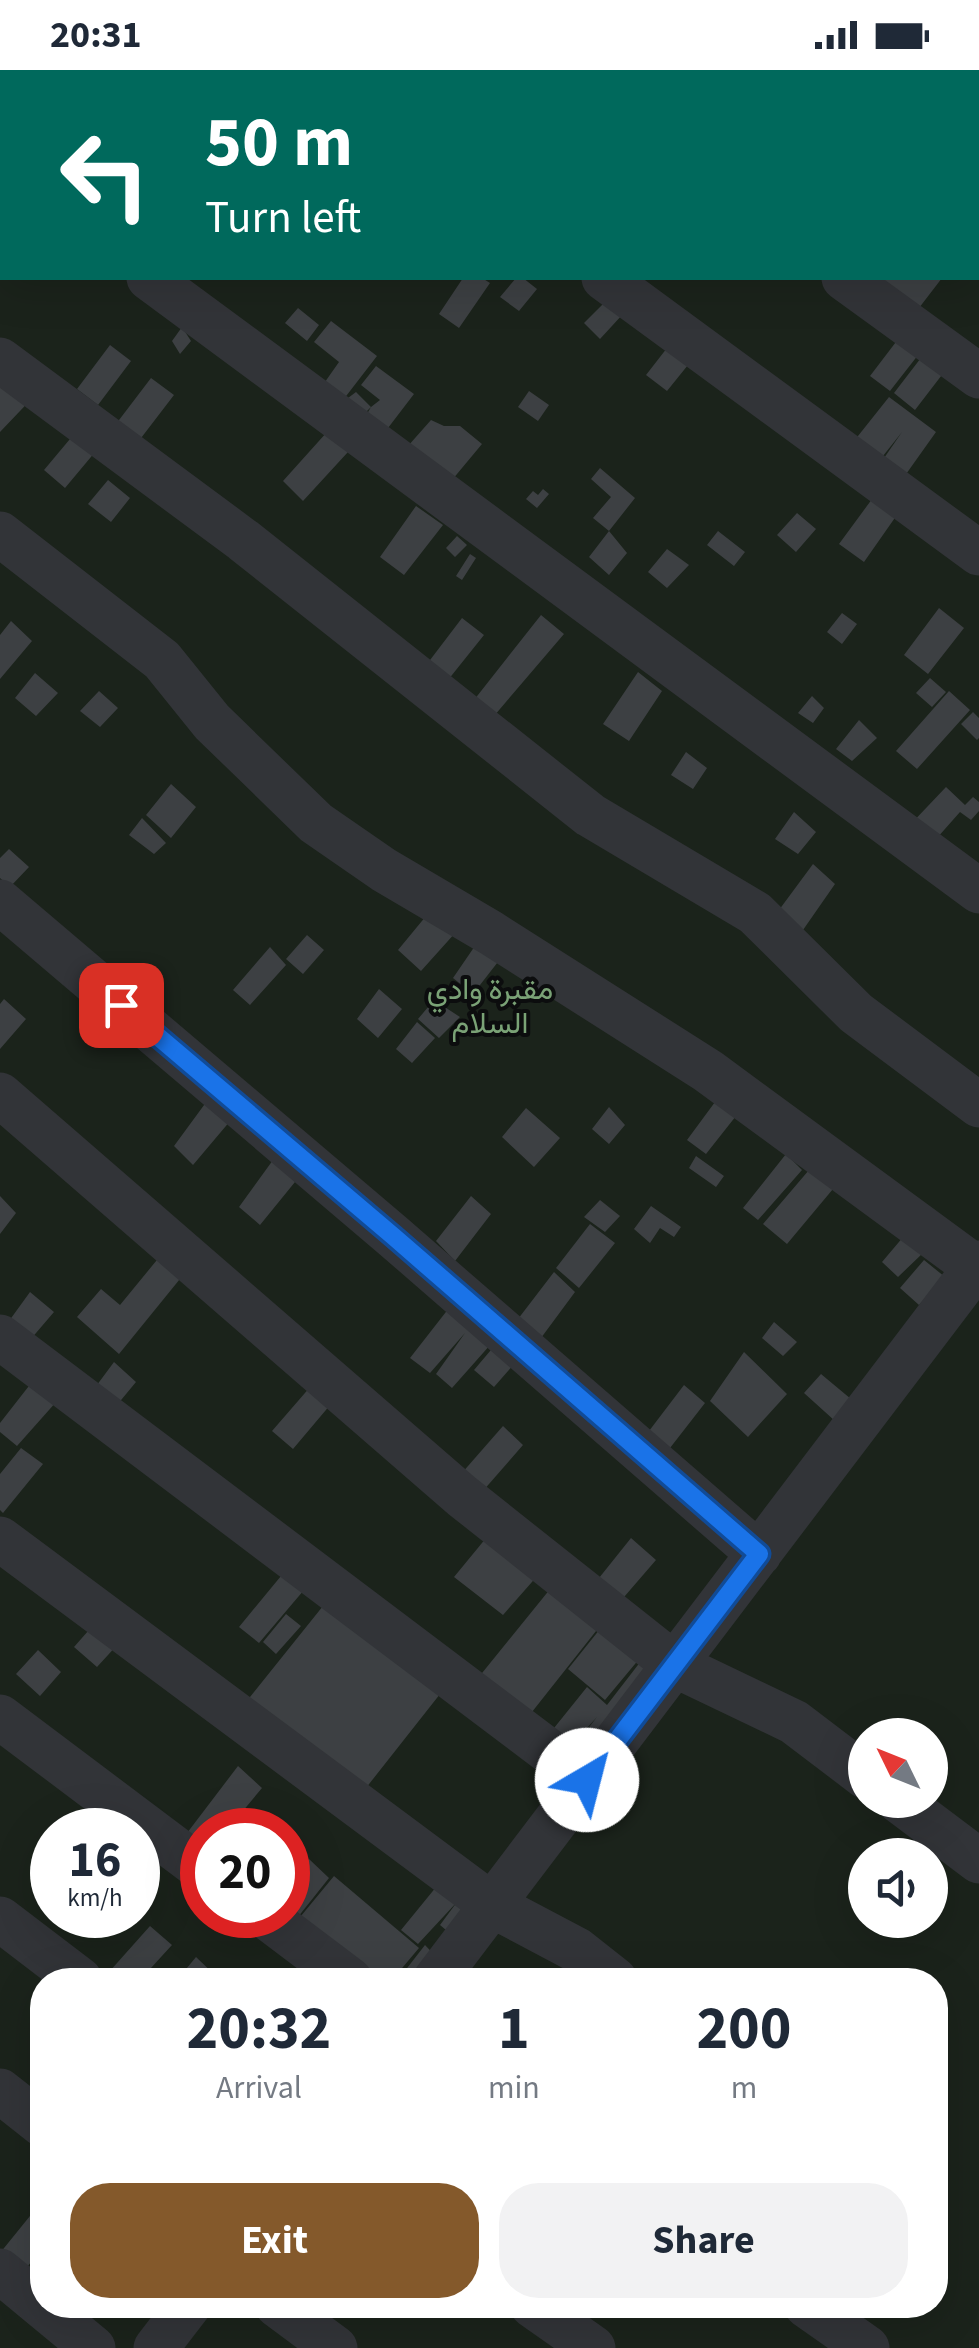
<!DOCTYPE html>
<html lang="en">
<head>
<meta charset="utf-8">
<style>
  body { margin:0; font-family:"Source Sans 3",Vazirmatn,sans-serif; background:#f2f2f3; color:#1f2937; height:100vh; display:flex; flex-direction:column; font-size:38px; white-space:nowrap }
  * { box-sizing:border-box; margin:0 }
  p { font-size:32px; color:#747a83 }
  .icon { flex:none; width:55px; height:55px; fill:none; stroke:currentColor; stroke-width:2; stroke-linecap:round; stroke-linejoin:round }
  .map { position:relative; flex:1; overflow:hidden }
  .details { position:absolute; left:30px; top:1898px; width:918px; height:350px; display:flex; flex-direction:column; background:#fff; border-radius:40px; box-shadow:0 10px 40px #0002 }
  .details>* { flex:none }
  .guide { position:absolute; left:0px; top:0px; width:980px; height:210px; box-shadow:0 10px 40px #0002; background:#00695c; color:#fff; overflow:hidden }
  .needle { width:65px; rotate:313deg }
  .fabs { position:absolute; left:848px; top:1648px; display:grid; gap:20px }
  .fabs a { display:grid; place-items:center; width:100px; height:100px; border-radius:50%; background:#fff; box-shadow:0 10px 40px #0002; font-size:50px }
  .speed { position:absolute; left:30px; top:1738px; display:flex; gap:20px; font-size:50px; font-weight:700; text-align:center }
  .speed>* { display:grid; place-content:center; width:130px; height:130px; border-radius:50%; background:#fff; box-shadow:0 10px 40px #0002; line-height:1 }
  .speed small { font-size:25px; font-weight:400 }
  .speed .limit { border:15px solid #d22; background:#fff; color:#111 }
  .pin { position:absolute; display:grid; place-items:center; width:85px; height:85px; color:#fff; margin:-42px; border-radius:20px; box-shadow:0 5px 15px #0006 }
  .me { position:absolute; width:110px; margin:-55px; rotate:37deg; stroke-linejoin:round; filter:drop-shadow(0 0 8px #0008) }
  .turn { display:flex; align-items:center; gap:35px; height:210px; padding:0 40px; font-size:45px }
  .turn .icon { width:130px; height:130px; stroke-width:2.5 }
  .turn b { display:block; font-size:70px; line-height:85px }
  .eta { display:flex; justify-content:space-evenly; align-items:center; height:170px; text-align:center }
  .eta b { font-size:60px; font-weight:700; line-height:70px }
  .action { display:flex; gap:20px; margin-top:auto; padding:20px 40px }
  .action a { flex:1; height:115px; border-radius:40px; background:#84592b; color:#fff; font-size:40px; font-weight:700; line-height:115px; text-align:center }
  .action a+a { background:#f2f2f3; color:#1f2937 }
  .status { display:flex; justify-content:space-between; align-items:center; height:70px; padding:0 50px; background:#fff; direction:ltr }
  .status svg { height:28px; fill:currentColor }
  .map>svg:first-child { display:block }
  .green { fill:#1b231b; fill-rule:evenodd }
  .building { fill:#3d4043 }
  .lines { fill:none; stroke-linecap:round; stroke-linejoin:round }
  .minor { stroke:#323438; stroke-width:45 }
  .route-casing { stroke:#114b97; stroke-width:25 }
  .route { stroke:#1a73e8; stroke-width:18 }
  .labels { text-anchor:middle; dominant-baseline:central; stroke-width:8; stroke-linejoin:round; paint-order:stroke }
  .park-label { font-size:30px; fill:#7aa276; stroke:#0c0d0e }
</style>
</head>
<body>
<div class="status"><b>20:31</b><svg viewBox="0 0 49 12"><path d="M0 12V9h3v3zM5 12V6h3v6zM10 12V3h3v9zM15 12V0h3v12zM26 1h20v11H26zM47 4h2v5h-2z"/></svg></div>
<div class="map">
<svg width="979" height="2278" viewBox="0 0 979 2278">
  <rect width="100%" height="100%" fill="#111213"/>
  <path class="green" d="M0,0h979v2278h-979zM2,2h976v206h-976zM865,1665h65v65h-65zM52,1760h86v85h-86zM202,1760h86v85h-86zM865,1785h65v65h-65zM42,1910h893v325h-893z"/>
  <path class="building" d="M463,208h19l8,5 -31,45 -20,-14z
    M516,208h7l14,11 -18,22 -19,-14z
    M879,208h63l-23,30z
    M608,229l15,15 -23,25 -16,-16z
    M298,238l21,17 -12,16 -22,-18z
    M331,251l46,35 -37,48 -20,-15 19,-27 -25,-20z
    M182,257l9,14 -11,13 -8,-13z
    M902,264l20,16 -32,41 -20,-15z
    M110,275l21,16 -33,44 -21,-16z
    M667,278l21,17 -21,26 -21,-16z
    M927,280l21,17 -33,43 -21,-17z
    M376,296l38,28 -39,51 -14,-21 10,-17 -16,16 -15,-19 16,-12 15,15 9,-7 -19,-15z
    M0,299l40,21 -40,42z
    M151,308l23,17 -36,47 -22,-18z
    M529,321l20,14 -11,16 -20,-14z
    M889,327l47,35 -32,45 -22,-16 20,-29 -23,29 -25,-20z
    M431,350l13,6h16l22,18 -35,42 -47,-31z
    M327,362l21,20 -45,49 -20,-20z
    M75,363l31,6 -41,49 -21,-18z
    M600,398l35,30 -26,33 18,22 -18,22 -20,-18 20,-26 -16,-13 18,-21 -20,-18z
    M108,410l22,18 -19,24 -23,-18z
    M543,419l6,5 -12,14 -11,-9 7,-8 5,4z
    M875,425l24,17 -35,50 -25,-18z
    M416,436l27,19 -39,50 -24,-18z
    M797,443l19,16 -20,23 -19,-17z
    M718,461l27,21 -11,14 -27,-21z
    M457,466l10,9 -12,12 -9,-9z
    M667,479l22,16 -22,23 -19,-16z
    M470,484l6,4 -14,22 -6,-4z
    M939,538l25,20 -36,46 -24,-19z
    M842,543l15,11 -15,20 -15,-12z
    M541,545l23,19 -70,82 -20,-16z
    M462,548l22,17 -36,45 -21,-16z
    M11,551l21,20 -32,38v-44z
    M638,602l24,19 -33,50 -26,-17z
    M35,603l23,20 -22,23 -21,-18z
    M930,608l16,14 -14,15 -16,-14z
    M99,621l19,17 -18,19 -20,-16z
    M949,621l21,19 -53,59 -21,-18z
    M812,626l12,12 -11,15 -15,-10z
    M973,642l6,6v20l-2,2 -16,-16z
    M859,650l18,18 -25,23 -16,-12z
    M686,682l21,16 -14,21 -22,-14z
    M171,714l25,23 -25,31 -25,-23z
    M946,717l19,18 8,-8 6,5v9l-8,9 -11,-8 -31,35 -21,-20z
    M794,742l22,20 -18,22 -23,-15z
    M142,748l24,25 -12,11 -25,-19z
    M9,779l20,18 -19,20 -10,-9v-20z
    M813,794l22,20 -32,46 -24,-20z
    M431,840l25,22 -35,39 -23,-21z
    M307,865l17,15 -21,24 -17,-15z
    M479,870l22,18 -28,36 -20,-16z
    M270,877l16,18 -36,40 -17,-15z
    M379,919l23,20 -24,29 -21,-19z
    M4,929l22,20 -26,30v-45z
    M434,930l26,17 -21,21 -21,-19z
    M417,952l18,16 -23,25 -16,-14z
    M207,1031l24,19 -38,45 -19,-19z
    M715,1032l21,14 -30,38 -19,-14z
    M609,1037l16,18 -16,19 -17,-15z
    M526,1038l34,30 -26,29 -32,-30z
    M786,1084l16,16 -44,50 -15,-12z
    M696,1086l28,20 -8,11 -27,-19z
    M273,1090l22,22 -35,43 -21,-18z
    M809,1100l24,19 -46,55 -24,-20z
    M0,1126l16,17 -16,21z
    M471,1126l20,18 -36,47 -19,-20z
    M600,1130l20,16 -15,16 -21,-15z
    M651,1136l30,21 -7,10 -14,-9 -10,15 -16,-14z
    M590,1154l25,19 -36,45 -23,-20z
    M904,1166l19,17 -25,24 -16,-15z
    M161,1185l23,19 -65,80 -42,-37 24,-28 19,16z
    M924,1190l21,17 -26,28 -19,-17z
    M554,1202l21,20 -34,46 -23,-19z
    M30,1222l24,20 -24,28 -21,-19z
    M449,1238l42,36 -39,44 -16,-14 29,-41 -35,40 -20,-15z
    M774,1252l23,20 -14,14 -21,-18z
    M496,1274l20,18 -22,25 -20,-17z
    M744,1282l43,42 -39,43 -38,-36z
    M114,1292l22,20 -24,29 -21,-18z
    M821,1304l42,35 -18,21 -41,-37z
    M32,1312l25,19 -40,45 -17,-14v-9z
    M684,1315l21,18 -35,45 -21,-17z
    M311,1316l20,18 -38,45 -21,-18z
    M503,1356l20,19 -41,47 -21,-18z
    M21,1378l22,16 -40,49 -3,-3v-36z
    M491,1462l48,42 -36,41 -49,-38z
    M631,1468l25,22 -38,44 -23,-21z
    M281,1506l23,14 -45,53 -20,-16z
    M555,1513l45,43 -72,91 -50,-39z
    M327,1531l117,88 -82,104 -116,-91z
    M286,1544l15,12 -25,28 -13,-12z
    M96,1552l23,21 -22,24 -23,-20z
    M604,1554l36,34 -35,42 -37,-31z
    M38,1580l23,22 -21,24 -24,-22z
    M641,1591l18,16 -70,91 -18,-18 26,-33 -29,32 -18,-16 37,-46 20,18z
    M238,1696l24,22 -35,42h-25v24l-18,-17z
    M309,1789l20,19 -39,49 -2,-12v-29z
    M334,1806l85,72 -27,32h-27l-69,-58z
    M441,1811l22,15 -4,45 -19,-16 17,-23 -39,42 -17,-14z
    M150,1856l22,19 -32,35h-22l-9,-8z
    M425,1875l20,21 -32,14 -9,-8z
    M196,1887l24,23h-43z
    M34,2141l8,8v31l-24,27 -18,-24z"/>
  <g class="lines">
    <path class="minor" d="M338,0l3,2
      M568,0l4,2
      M823,0l4,2
      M0,98l2,1
      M978,110l1,1
      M149,208l830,613
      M604,208l375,275
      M844,208l135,98
      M0,290l243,180 347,275 165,98 101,100 123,92
      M0,464l162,126 50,62 104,101 68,47 107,63 217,138 271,199
      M0,832l393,334 366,318
      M0,1025l462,401 213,169 119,57 71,54
      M0,1267l587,443
      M0,1469l492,366 85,45 38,30
      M0,1647l202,152
      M898,1730l81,61
      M264,1845l86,65
      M0,1849l80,61
      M435,1910l544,-717
      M0,2021l42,33
      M0,2201l93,77
      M277,2235l58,43
      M532,2235l61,43
      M806,2235l61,43
      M156,2278l33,-43"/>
  </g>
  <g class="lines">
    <defs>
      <path id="route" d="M121,935l272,231 366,318 -172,226"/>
    </defs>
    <use href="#route" class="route-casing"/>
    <use href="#route" class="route"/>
  </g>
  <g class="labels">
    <g class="park-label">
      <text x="490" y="919">مقبرة وادي<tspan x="490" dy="34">السلام</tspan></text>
    </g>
  </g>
</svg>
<div class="fabs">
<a><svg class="needle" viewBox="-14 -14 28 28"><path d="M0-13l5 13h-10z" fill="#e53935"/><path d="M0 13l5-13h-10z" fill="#747a83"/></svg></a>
<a><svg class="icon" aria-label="sound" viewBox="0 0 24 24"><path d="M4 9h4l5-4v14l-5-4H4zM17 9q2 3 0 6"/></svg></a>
</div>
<div class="speed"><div>16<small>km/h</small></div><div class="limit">20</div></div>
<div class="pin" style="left:121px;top:935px;background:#d93025"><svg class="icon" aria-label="arrive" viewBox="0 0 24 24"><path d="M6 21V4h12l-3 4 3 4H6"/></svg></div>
<svg class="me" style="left:587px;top:1710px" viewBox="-20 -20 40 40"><circle r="19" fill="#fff"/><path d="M0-13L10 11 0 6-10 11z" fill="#1a73e8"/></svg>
<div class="guide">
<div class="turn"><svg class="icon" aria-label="left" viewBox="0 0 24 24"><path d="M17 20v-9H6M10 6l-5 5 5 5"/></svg><div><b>50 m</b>Turn left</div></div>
</div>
<section class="details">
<div class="eta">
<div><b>20:32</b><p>Arrival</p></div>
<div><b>1</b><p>min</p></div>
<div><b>200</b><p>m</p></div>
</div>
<div class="action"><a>Exit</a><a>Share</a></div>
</section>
</div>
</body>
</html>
